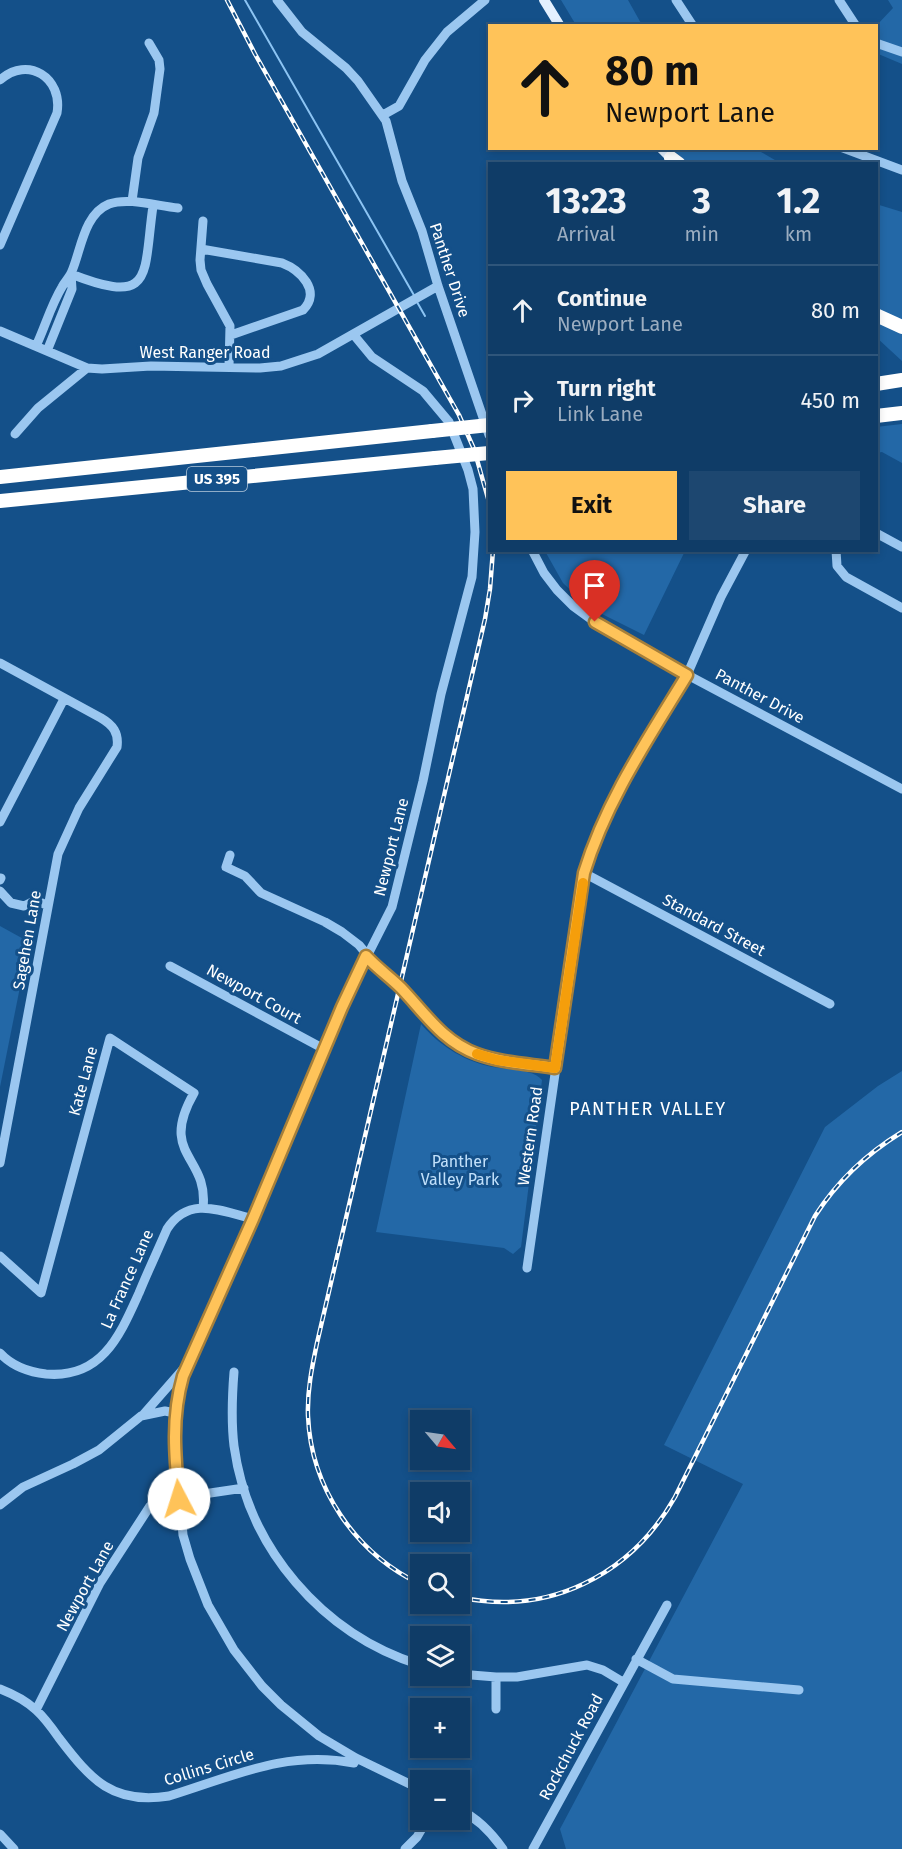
<!DOCTYPE html>
<html lang="en">
<head>
<meta charset="utf-8">
<style>
  body { margin:0; font-family:"Fira Sans",sans-serif; background:#1d4770; color:#f1f3f6; height:100vh; display:flex; flex-direction:column; font-size:22px; white-space:nowrap }
  * { box-sizing:border-box; margin:0 }
  p { font-size:20px; color:#9badc0 }
  .icon { flex:none; width:33px; height:33px; fill:none; stroke:currentColor; stroke-width:2; stroke-linecap:round; stroke-linejoin:round }
  .map { position:relative; flex:1; overflow:hidden }
  .panel { position:absolute; left:488px; top:162px; width:390px; height:390px; display:flex; flex-direction:column; background:#0f3c67; border-radius:0px; box-shadow:0 3px 9px #0003,0 0 0 2px #2f567b }
  .panel>* { flex:none }
  .hud { position:absolute; left:488px; top:24px; width:390px; height:126px; border-radius:0px; box-shadow:0 3px 9px #0003,0 0 0 2px #2f567b; background:#ffc359; color:#111; overflow:hidden }
  .needle { width:39px; rotate:119deg }
  .buttons { position:absolute; left:410px; top:1410px; display:grid; gap:12px }
  .buttons a { display:grid; place-items:center; width:60px; height:60px; border-radius:0px; background:#0f3c67; box-shadow:0 3px 9px #0003,0 0 0 2px #2f567b; font-size:30px }
  .pin { position:absolute; display:grid; place-items:center; width:51px; height:51px; color:#fff; margin:-62px -26px; border-radius:50% 50% 50% 0; rotate:-45deg; box-shadow:0 0 6px #0007 }
  .pin .icon { rotate:45deg }
  .me { position:absolute; width:66px; margin:-33px; rotate:355deg; stroke-linejoin:round; filter:drop-shadow(0 0 4px #0008) }
  .turn { display:flex; align-items:center; gap:21px; height:126px; padding:0 18px; font-size:27px }
  .turn .icon { width:78px; height:78px; stroke-width:2.5 }
  .turn b { display:block; font-size:42px; line-height:51px }
  .eta { display:flex; justify-content:space-evenly; align-items:center; height:102px; text-align:center }
  .eta b { font-size:36px; font-weight:700; line-height:42px }
  .primary-button { display:flex; gap:12px; margin-top:auto; padding:12px 18px }
  .primary-button a { flex:1; height:69px; border-radius:0px; background:#ffc359; color:#111; font-size:24px; font-weight:700; line-height:69px; text-align:center }
  .primary-button a+a { background:#1d4770; color:#f1f3f6 }
  ul { padding:0; list-style:none }
  li { display:flex; align-items:center; gap:18px; height:90px; padding:0 18px; border-top:2px solid #2f567b }
  li div { flex:1 }
  li b { display:block; font-size:22px }
  li em { font-style:normal }
  .map>svg:first-child { display:block }
  .green { fill:#2368a7 }
  .lines { fill:none; stroke-linecap:round; stroke-linejoin:round }
  .stream { stroke:#8cc4f3; stroke-width:2 }
  .minor { stroke:#9bc7f0; stroke-width:9 }
  .major { stroke:#e3f0ff; stroke-width:10 }
  .highway { stroke:#fff; stroke-width:14 }
  .rail-casing { stroke:#fff; stroke-width:4.5 }
  .rail { stroke:#145089; stroke-width:2; stroke-dasharray:7; stroke-linecap:butt }
  .highway-bridge { stroke:#fff; stroke-width:14 }
  .route-casing { stroke:#a67f3a; stroke-width:15 }
  .route { stroke:#ffc359; stroke-width:10 }
  .slow { stroke:#f59e0b; stroke-width:10 }
  .labels { text-anchor:middle; dominant-baseline:central; stroke-width:6; stroke-linejoin:round; paint-order:stroke }
  .shield { fill:#145089; stroke:#b8cadc; stroke-width:1.5 }
  .shield-label { font-size:15px; font-weight:bold; fill:#fff }
  .street-label { font-size:16px; fill:#fff; stroke:#145089 }
  .park-label { font-size:16px; fill:#c1e0fb; stroke:#145089 }
  .neighbourhood-label { font-size:18px; letter-spacing:1.5px; fill:#fff; stroke:#145089 }
</style>
</head>
<body>
<div class="map">
<svg width="902" height="1849" viewBox="0 0 902 1849">
  <rect width="100%" height="100%" fill="#145089"/>
  <path class="green" d="M561,0h67l14,25h-66z
    M888,0h14v64l-26,-11v-27l17,-18z
    M672,149h84l24,14h-92z
    M876,204l26,8v149l-26,-24z
    M902,424v39l-20,-11 -6,1v-26z
    M545,551v-1l140,1 -41,84 -56,-28 -25,-24z
    M0,926l29,16 -29,145z
    M421,1024c17,20 41,36 67,42 15,4 45,2 54,14l-21,167 -8,7 -9,-6 -128,-16z
    M902,1071v778h-336l-6,-20 183,-345 -79,-39 161,-318 53,-41z"/>
  <g class="lines">
    <path class="stream" d="M245,0l170,297
      M417,302l8,14"/>
    <path class="minor" d="M277,0l25,32 44,36 12,13 28,40 16,60 20,50 16,55 51,149
      M676,0l17,26
      M839,0l17,26
      M876,43l26,9
      M0,80c28,-25 63,-2 57,33l-57,132
      M383,115l16,-9 26,-46 22,-28 38,-32
      M843,148l59,22
      M132,201l6,-43 16,-45 6,-44 -1,-9 -10,-17
      M203,221l-3,39 1,10 6,14 23,42 -1,41
      M201,249l81,14c18,7 40,28 21,47l-72,25
      M71,274c84,33 72,1 82,-68
      M0,331l87,37 15,1 49,-3 109,2 21,-2 37,-12 120,-68
      M353,334l19,23 51,34 26,31 19,48 5,19 2,43 -3,45 -31,117 -18,87 -31,126 -40,79 -99,233 -66,146 -10,37 -2,42 8,91 7,24 18,46 26,45 28,36 19,19 38,31 37,22 64,31
      M36,346c9,-19 15,-41 26,-59 3,-6 8,-10 10,-16 9,-21 12,-57 37,-67 19,-7 48,2 69,4
      M47,351l25,-62 -1,-15
      M15,434l23,-26 49,-40
      M876,533l26,14
      M532,550l12,23 13,17 16,16 22,16 87,50 220,117
      M836,550l1,16 9,11 56,31
      M0,663l101,55c12,7 18,15 16,29l-38,61 -21,46 -58,309
      M0,822l64,-123
      M230,855l-4,12 19,9 16,17 64,29 17,10 17,13 20,24 21,18 32,38 21,17 18,10 18,6 66,10
      M584,873l246,131
      M0,880l1,-2
      M0,891l11,12 13,3 12,-6 12,6
      M170,966l154,83
      M0,1256l41,37 69,-255 84,55c-36,63 15,62 9,115
      M527,1268l57,-395 7,-24 18,-41 21,-41 57,-92 34,-78 25,-47
      M0,1353c12,13 29,19 46,21 56,5 74,-39 93,-81 9,-22 19,-43 28,-64 22,-34 54,-18 86,-10
      M234,1372c-2,25 -3,49 0,74 14,102 88,188 186,219
      M143,1415l42,-48
      M0,1505l23,-18 50,-23 26,-14 42,-34 24,-5 10,2
      M636,1659l37,20 126,11
      M459,1674l37,3h21l70,-12 16,5 20,12
      M496,1677v32
      M0,1689c13,5 25,11 36,21 9,8 16,18 23,28 32,42 54,67 110,58 65,-20 117,-46 185,-33l2,-5
      M36,1710l64,-127 50,-77 13,-6 81,-12
      M459,1809c18,9 32,23 44,40
      M0,1834l14,15
      M405,1849l12,-12 10,-17
      M533,1849l134,-244"/>
    <path class="major" d="M544,0l16,26
      M661,148l10,10"/>
    <path class="highway" d="M671,158l8,6
      M876,315l26,12
      M876,384l26,-4
      M876,416l26,-3
      M0,477l432,-46
      M0,501l435,-43"/>
    <defs>
      <path id="rail" d="M227,0l28,54 204,361 15,34 15,53
        M420,1584c-65,-31 -109,-96 -112,-168 -1,-25 4,-49 9,-73l168,-724 5,-30 3,-39
        M459,1597c89,20 172,-22 216,-100l140,-281c23,-36 51,-62 87,-84"/>
    </defs>
    <use href="#rail" class="rail-casing"/>
    <use href="#rail" class="rail"/>
    <path class="highway-bridge" d="M432,431l57,-6
      M435,458l54,-5"/>
  </g>
  <g class="lines">
    <defs>
      <path id="route" d="M179,1499c-4,-42 -8,-81 4,-123l70,-157 89,-212 24,-51c11,12 24,21 35,32 24,25 41,53 76,66 25,9 52,10 78,14l29,-195c22,-72 64,-134 103,-198l-92,-53"/>
    </defs>
    <use href="#route" class="route-casing"/>
    <use href="#route" class="route"/>
    <path class="slow" d="M477,1054l20,6 58,8 28,-185"/>
  </g>
  <g class="labels">
    <rect class="shield" x="187" y="467" width="60" height="24" rx="4.5"/>
    <g class="shield-label">
      <text x="217" y="479">US 395</text>
    </g>
    <g class="street-label">
      <text transform="translate(450 270) rotate(72)">Panther Drive</text>
      <text x="205" y="352">West Ranger Road</text>
      <text transform="translate(760 696) rotate(28)">Panther Drive</text>
      <text transform="translate(391 847) rotate(-76)">Newport Lane</text>
      <text transform="translate(714 925) rotate(28)">Standard Street</text>
      <text transform="translate(27 940) rotate(-80)">Sagehen Lane</text>
      <text transform="translate(254 994) rotate(29)">Newport Court</text>
      <text transform="translate(83 1081) rotate(-75)">Kate Lane</text>
      <text transform="translate(530 1136) rotate(-82)">Western Road</text>
      <text transform="translate(127 1279) rotate(-66)">La France Lane</text>
      <text transform="translate(85 1586) rotate(-61)">Newport Lane</text>
      <text transform="translate(571 1747) rotate(-62)">Rockchuck Road</text>
      <text transform="translate(209 1767) rotate(-17)">Collins Circle</text>
    </g>
    <g class="park-label">
      <text x="460" y="1161">Panther<tspan x="460" dy="18">Valley Park</tspan></text>
    </g>
    <g class="neighbourhood-label">
      <text x="648" y="1109">PANTHER VALLEY</text>
    </g>
  </g>
</svg>
<div class="buttons">
<a><svg class="needle" viewBox="-14 -14 28 28"><path d="M0-13l5 13h-10z" fill="#e53935"/><path d="M0 13l5-13h-10z" fill="#9badc0"/></svg></a>
<a><svg class="icon" aria-label="sound" viewBox="0 0 24 24"><path d="M4 9h4l5-4v14l-5-4H4zM17 9q2 3 0 6"/></svg></a>
<a><svg class="icon" aria-label="search" viewBox="0 0 24 24"><circle cx="10" cy="10" r="6"/><path d="M15 15l6 6"/></svg></a>
<a><svg class="icon" aria-label="layers" viewBox="0 0 24 24"><path d="M12 4l9 5-9 5-9-5zM3 14l9 5 9-5"/></svg></a>
<a>+</a>
<a>−</a>
</div>
<div class="pin" style="left:595px;top:622px;background:#d93025"><svg class="icon" aria-label="arrive" viewBox="0 0 24 24"><path d="M6 21V4h12l-3 4 3 4H6"/></svg></div>
<svg class="me" style="left:179px;top:1499px" viewBox="-20 -20 40 40"><circle r="19" fill="#fff"/><path d="M0-13L10 11 0 6-10 11z" fill="#ffc359"/></svg>
<div class="hud">
<div class="turn"><svg class="icon" aria-label="ahead" viewBox="0 0 24 24"><path d="M12 20V5M6 11l6-6 6 6"/></svg><div><b>80 m</b>Newport Lane</div></div>
</div>
<section class="panel">
<div class="eta">
<div><b>13:23</b><p>Arrival</p></div>
<div><b>3</b><p>min</p></div>
<div><b>1.2</b><p>km</p></div>
</div>
<ul>
<li><svg class="icon" aria-label="ahead" viewBox="0 0 24 24"><path d="M12 20V5M6 11l6-6 6 6"/></svg><div><b>Continue</b><p>Newport Lane</p></div><em>80 m</em></li>
<li><svg class="icon" aria-label="right" viewBox="0 0 24 24"><path d="M7 20v-9h11M14 6l5 5-5 5"/></svg><div><b>Turn right</b><p>Link Lane</p></div><em>450 m</em></li>
</ul>
<div class="primary-button"><a>Exit</a><a>Share</a></div>
</section>
</div>
</body>
</html>
